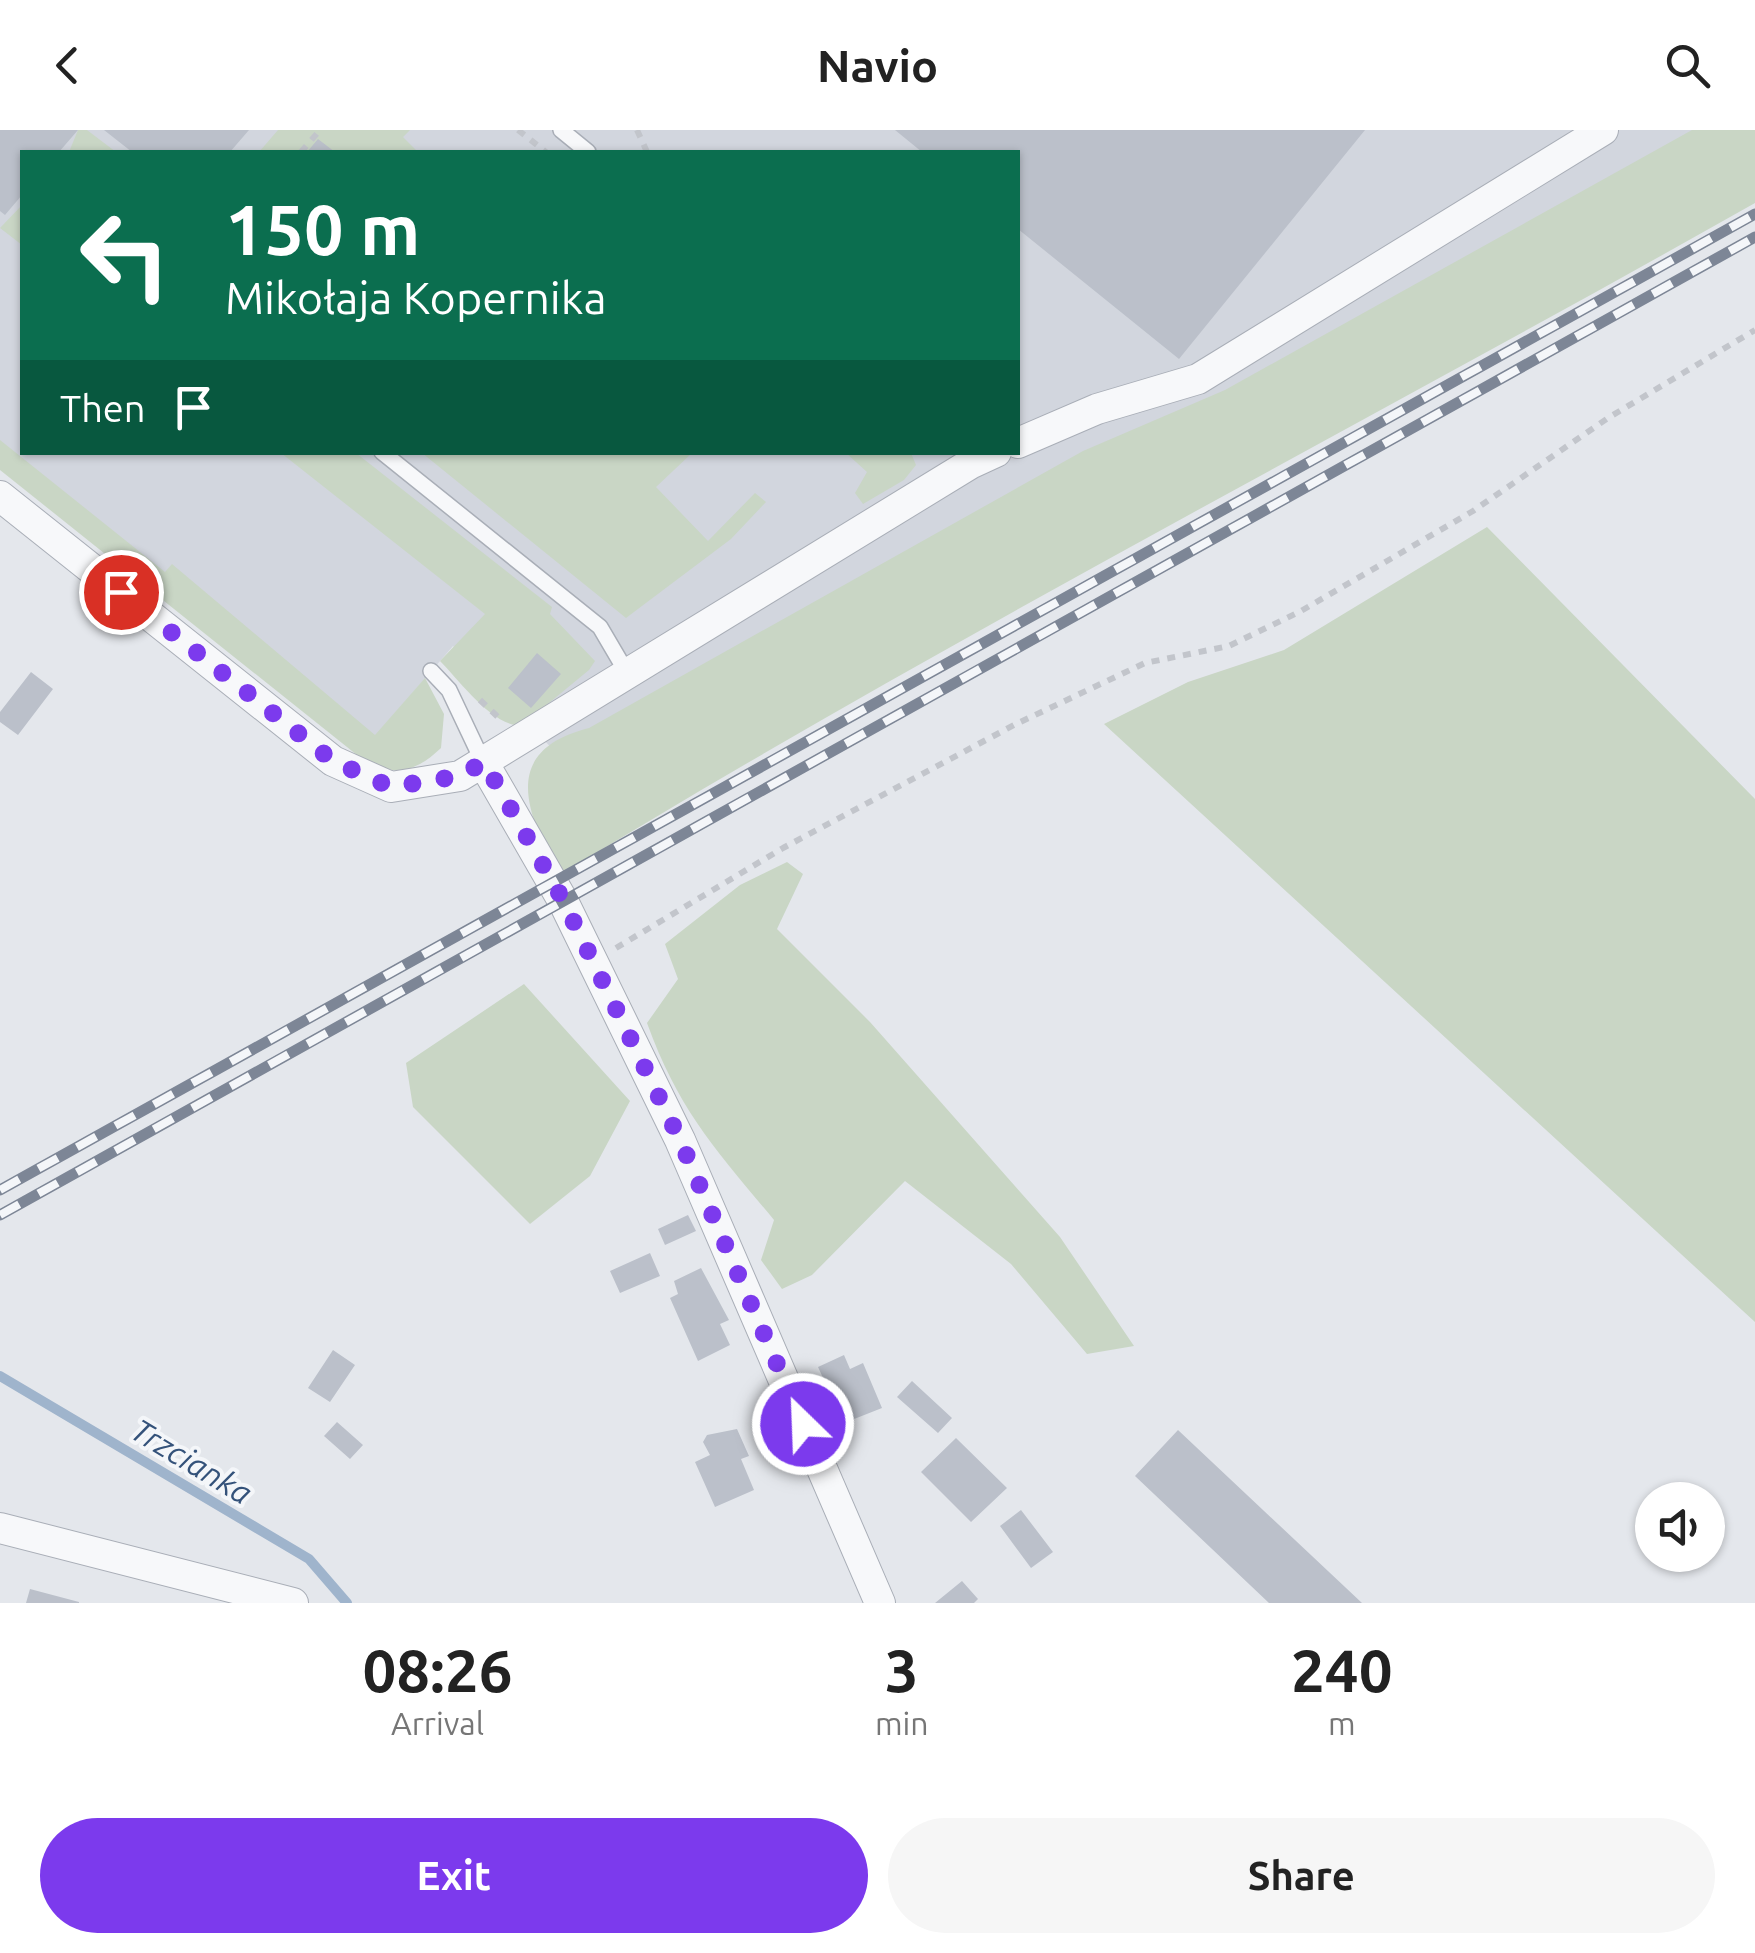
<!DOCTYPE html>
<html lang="en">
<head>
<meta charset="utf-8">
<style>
  body { margin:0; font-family:Ubuntu,sans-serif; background:#f6f6f6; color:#222; height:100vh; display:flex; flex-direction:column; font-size:38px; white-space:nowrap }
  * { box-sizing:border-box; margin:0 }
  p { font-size:32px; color:#767676 }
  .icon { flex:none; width:55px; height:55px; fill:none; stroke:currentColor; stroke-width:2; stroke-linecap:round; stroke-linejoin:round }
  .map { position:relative; height:1473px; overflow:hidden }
  .sheet { display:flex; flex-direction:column; background:#fff; flex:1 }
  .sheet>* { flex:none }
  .hud { position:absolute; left:20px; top:20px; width:1000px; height:305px; border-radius:0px; box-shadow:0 2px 8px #0004; background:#0b6e4f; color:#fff; overflow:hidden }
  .buttons { position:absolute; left:1635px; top:1352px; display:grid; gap:20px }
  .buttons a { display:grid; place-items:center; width:90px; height:90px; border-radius:50%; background:#fff; box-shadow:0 2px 8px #0004; font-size:50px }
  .pin { position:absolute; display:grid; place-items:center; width:85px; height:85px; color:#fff; margin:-42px; border:5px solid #fff; border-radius:50%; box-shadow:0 2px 10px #0007 }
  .me { position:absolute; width:110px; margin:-55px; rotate:336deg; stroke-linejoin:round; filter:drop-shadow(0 0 8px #0008) }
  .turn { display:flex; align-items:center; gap:35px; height:210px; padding:0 40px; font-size:45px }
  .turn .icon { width:130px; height:130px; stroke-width:2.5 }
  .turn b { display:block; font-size:70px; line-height:85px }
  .then { display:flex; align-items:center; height:95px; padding:0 40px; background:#0003; gap:20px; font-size:38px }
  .eta { display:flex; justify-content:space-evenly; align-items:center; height:170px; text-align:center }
  .eta b { font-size:60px; font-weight:700; line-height:70px }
  .button { display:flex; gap:20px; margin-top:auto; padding:20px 40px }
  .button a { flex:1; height:115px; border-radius:60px; background:#7c3aed; color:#fff; font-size:40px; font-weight:700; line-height:115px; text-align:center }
  .button a+a { background:#f6f6f6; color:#222 }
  header { display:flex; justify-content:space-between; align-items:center; height:130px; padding:0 40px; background:#fff; font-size:45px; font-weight:700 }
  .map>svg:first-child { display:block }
  .built { fill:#d2d6de; fill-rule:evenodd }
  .green { fill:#c9d6c5 }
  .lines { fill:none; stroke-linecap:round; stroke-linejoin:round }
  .stream { stroke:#9fb4cc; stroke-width:10 }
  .building { fill:#bbc0ca }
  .service-casing { stroke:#a9aeb7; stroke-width:18 }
  .minor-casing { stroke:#a9aeb7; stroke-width:32 }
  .path { stroke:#c2c5cb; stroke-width:6; stroke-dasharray:8 8; stroke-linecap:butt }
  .service { stroke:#f7f8fa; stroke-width:15 }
  .minor { stroke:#f7f8fa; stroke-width:30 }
  .rail-casing { stroke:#7d8696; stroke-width:11 }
  .rail { stroke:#f4f6f9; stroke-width:8; stroke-dasharray:22; stroke-linecap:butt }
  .route { stroke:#7c3aed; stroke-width:18; stroke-dasharray:0 32.4 }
  .labels { text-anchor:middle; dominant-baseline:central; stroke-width:8; stroke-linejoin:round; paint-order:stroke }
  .water-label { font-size:32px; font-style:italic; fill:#34527a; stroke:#f4f6f9 }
</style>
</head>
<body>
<header><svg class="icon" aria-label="back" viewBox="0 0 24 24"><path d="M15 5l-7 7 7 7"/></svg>Navio<svg class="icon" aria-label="search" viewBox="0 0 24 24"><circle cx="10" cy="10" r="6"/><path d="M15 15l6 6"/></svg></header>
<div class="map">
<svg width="1755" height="1473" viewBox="0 0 1755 1473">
  <rect width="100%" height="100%" fill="#e4e7ec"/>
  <path class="built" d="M0,0h1743l-1175,635 -115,-119 -88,102 -365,-290zM22,22h996v300h-996z"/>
  <path class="green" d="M78,0h9l29,22h-47z
    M278,0h132l-7,7 15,15h-159z
    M1692,0h63v73c-398,225 -805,433 -1195,672 -33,-60 -62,-124 29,-147l494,-277 142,-61z
    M22,75v40l-22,-17z
    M0,310l165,132 7,-8 203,171 50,-57 19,36 -3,34c-25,24 -48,30 -79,11l-362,-289z
    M281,323h75l196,154 -2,7 45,47 -6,9 -68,56c-30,-1 -61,-45 -81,-65l45,-47z
    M422,323h270l-36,34 52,54 47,-48 11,9 -35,37 -105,79z
    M846,323h65l5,12 -12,15 -41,24 -8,-11 12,-21z
    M1487,397l268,272v523l-651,-598 84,-42 96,-32z
    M787,732l16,12 -26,55 93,93 190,215 74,109 -47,8 -76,-90 -106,-83 -93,94 -30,14 -21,-29 13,-40c-58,-70 -95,-109 -127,-197l31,-44 -13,-35 75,-59z
    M524,854l106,117 -40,75 -60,48 -117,-117 -7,-44z"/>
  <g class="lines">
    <path class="stream" d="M0,1246l309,183 38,44"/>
  </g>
  <path class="building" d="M0,0h78l-19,22h-37v43l-17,20 -5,-4z
    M104,0h145l-19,22h-98z
    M895,0h470l-186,229 -161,-130v-77h-96z
    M318,9l17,13h-28z
    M537,523l24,21 -30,34 -23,-20z
    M31,542l22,17 -35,46 -18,-13v-10z
    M688,1085l8,16 -31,14 -7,-16z
    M650,1123l10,23 -40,17 -10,-22z
    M701,1138l28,52 -9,4 10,21 -32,16 -28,-63 8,-4 -4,-13z
    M333,1220l22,15 -25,37 -22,-14z
    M844,1225l6,14 13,-6 19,45 -38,15 -26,-56z
    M912,1251l40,37 -14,15 -41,-36z
    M337,1292l26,23 -13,14 -26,-23z
    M737,1299l12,27 -8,3 13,31 -39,17 -20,-45 15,-7 -7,-13 4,-7z
    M1178,1300l184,173h-93l-134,-127z
    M956,1308l51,50 -36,34 -50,-50z
    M1021,1380l32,42 -22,16 -31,-42z
    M962,1451l16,18 -4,4h-39z
    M30,1459l49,13v1h-53z"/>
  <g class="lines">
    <defs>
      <path id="service" d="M561,0l27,22
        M382,322l218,175 27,46
        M431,541l18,19 34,72"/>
      <path id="minor" d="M1018,313l79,-34 101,-30 405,-249
        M0,366l333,265 58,26 69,-11 510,-312 26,-12
        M483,632l80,139 117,239 200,463
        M0,1398l293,75"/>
    </defs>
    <use href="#service" class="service-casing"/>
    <use href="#minor" class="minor-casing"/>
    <path class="path" d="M518,0l28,22
      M637,0l10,22
      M301,22l19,-22
      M480,570l20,19
      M616,818l167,-100 233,-124 129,-61 84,-17 72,-35 172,-100 135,-93 147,-88"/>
    <use href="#service" class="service"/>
    <use href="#minor" class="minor"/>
    <defs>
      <path id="rail" d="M0,1060l1755,-976
        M0,1085l1755,-978"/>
    </defs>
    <use href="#rail" class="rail-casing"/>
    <use href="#rail" class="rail"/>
  </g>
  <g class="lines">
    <path class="route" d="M121,462l212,169 58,26 69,-11 24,-14 79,138 117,240 123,284"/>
  </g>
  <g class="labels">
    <g class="water-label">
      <text transform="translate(192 1331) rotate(31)">Trzcianka</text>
    </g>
  </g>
</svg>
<div class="buttons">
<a><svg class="icon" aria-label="sound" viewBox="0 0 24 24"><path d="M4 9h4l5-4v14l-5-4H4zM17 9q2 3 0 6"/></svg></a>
</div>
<div class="pin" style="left:121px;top:462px;background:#d93025"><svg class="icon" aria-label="arrive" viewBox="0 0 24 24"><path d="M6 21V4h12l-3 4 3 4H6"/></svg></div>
<svg class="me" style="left:803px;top:1294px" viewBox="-20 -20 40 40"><circle r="17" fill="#7c3aed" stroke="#fff" stroke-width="3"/><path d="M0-11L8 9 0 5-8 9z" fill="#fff"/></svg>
<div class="hud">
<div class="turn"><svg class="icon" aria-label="left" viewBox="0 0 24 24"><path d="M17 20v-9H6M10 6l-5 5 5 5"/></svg><div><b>150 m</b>Mikołaja Kopernika</div></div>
<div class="then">Then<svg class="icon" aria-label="arrive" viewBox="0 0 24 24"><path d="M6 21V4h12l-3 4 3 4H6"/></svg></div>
</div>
</div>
<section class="sheet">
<div class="eta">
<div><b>08:26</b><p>Arrival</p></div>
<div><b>3</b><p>min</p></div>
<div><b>240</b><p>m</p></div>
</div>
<div class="button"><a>Exit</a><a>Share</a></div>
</section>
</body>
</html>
